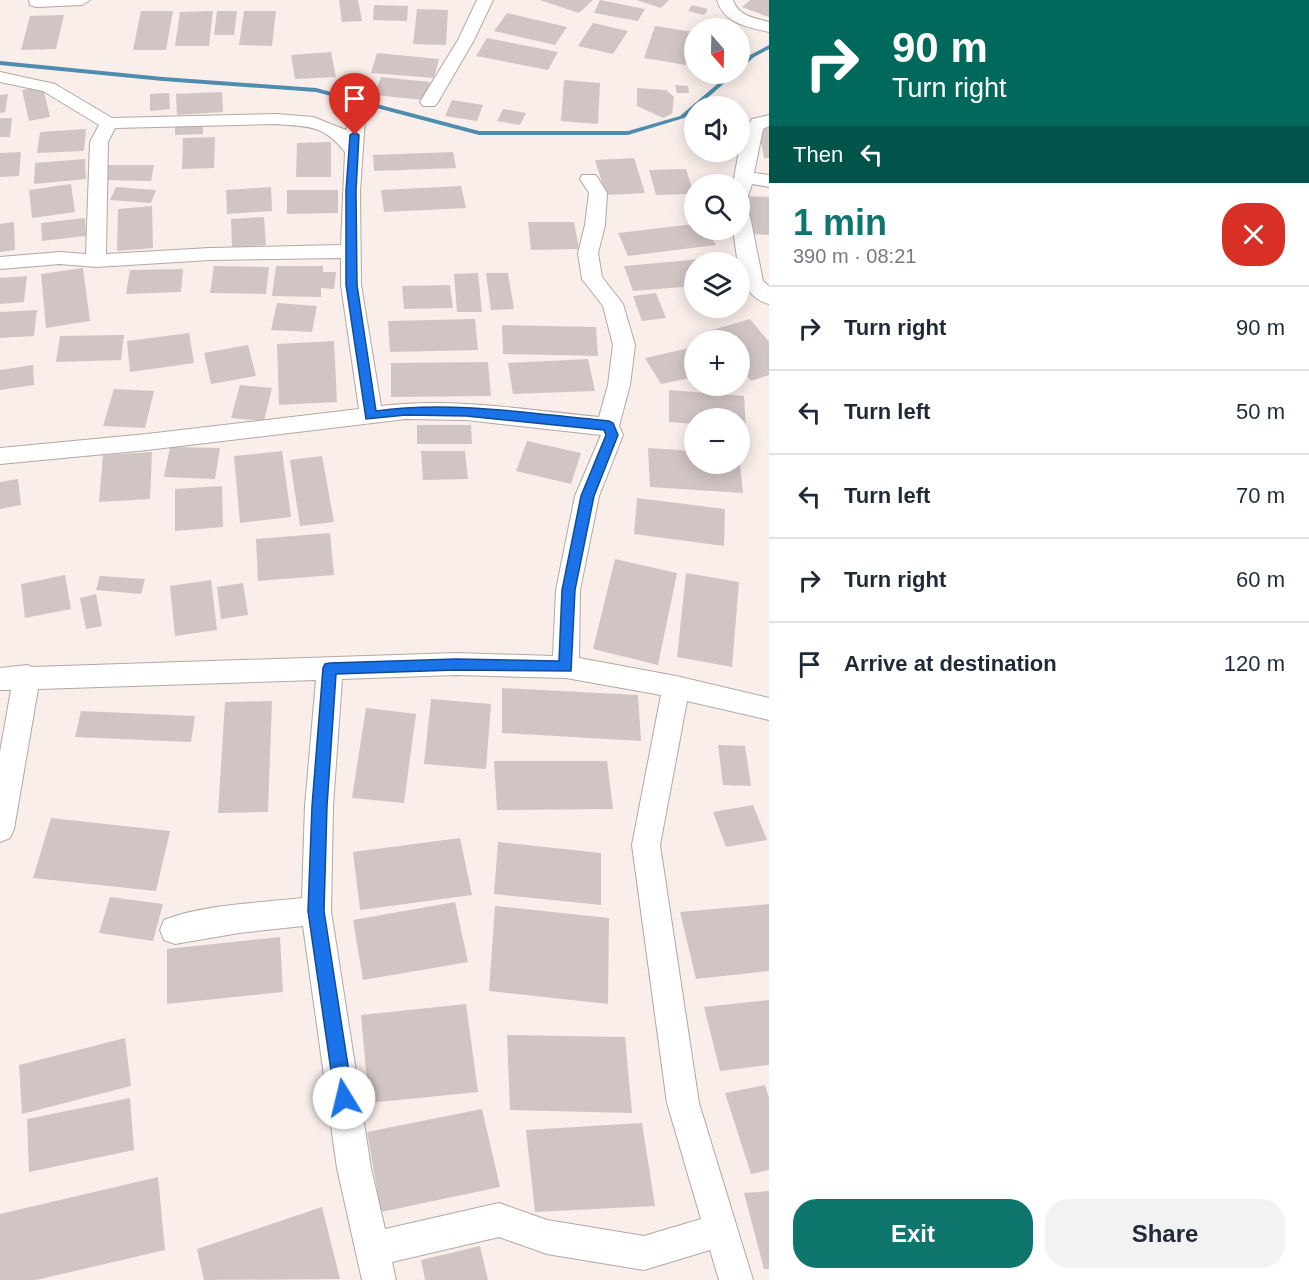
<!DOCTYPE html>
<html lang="en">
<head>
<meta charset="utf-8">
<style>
  body { margin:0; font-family:Helvetica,sans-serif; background:#f2f2f3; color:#1f2937; height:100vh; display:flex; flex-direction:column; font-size:22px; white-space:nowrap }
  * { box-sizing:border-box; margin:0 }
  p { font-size:20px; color:#747a83 }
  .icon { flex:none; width:33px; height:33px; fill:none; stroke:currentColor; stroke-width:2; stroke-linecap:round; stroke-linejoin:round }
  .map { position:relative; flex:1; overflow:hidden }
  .side { display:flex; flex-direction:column; background:#fff; width:540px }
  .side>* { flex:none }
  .guide { background:#00695c; color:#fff; overflow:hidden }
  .needle { width:39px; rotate:160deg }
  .fabs { position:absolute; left:684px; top:18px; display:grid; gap:12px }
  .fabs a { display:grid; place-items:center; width:66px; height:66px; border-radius:50%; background:#fff; box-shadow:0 3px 15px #0003; font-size:30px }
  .pin { position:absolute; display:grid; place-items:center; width:51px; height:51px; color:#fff; margin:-62px -26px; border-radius:50% 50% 50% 0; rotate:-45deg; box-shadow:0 0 6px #0007 }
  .pin .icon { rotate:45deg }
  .me { position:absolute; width:66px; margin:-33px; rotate:351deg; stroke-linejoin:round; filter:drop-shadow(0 0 4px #0008) }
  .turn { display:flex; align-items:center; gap:21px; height:126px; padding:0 24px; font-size:27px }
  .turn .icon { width:78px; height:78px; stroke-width:2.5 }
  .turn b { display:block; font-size:42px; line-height:51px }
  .then { display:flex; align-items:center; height:57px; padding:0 24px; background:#0003; gap:12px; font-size:22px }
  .round { display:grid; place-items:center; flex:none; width:63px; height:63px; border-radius:24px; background:#f2f2f3 }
  .summary { display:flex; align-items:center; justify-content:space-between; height:102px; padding:0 24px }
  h1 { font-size:36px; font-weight:700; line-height:45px; color:#0f766e }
  .action { display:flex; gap:12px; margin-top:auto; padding:12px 24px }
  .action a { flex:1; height:69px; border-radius:24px; background:#0f766e; color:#fff; font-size:24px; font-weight:700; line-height:69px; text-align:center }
  .action a+a { background:#f2f2f3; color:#1f2937 }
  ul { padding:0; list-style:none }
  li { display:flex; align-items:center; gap:18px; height:84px; padding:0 24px; border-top:2px solid #e0e1e3 }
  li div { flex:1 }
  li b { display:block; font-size:22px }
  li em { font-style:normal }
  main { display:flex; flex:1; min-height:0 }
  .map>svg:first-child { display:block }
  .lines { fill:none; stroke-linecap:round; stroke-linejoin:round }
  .stream { fill:#4f8daf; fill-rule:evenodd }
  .building { fill:#d1c5c4 }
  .street-casing { stroke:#b2a8a2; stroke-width:2 }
  .street { fill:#fff; fill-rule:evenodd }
  .route { fill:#1a73e8; stroke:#114b97; stroke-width:1.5 }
</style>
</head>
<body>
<main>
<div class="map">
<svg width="769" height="1280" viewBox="0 0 769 1280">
  <rect width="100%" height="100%" fill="#f9eee9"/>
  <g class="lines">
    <path class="stream" d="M769,45v4l-15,8 -12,11 -2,1v-5l10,-9z
      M0,61l163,16 153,11 163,43h149l52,-15 49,-42h6l-37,32h-4v4l-10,8 -56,17h-149l-163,-43 -153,-11 -163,-16z"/>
  </g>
  <path class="building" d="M339,0h19l4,21 -20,1z
    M540,0h53l-14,13z
    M600,0l45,9 -7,12 -44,-8z
    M636,0h33l-8,8z
    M750,0h19v17l-27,-10z
    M374,5l34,1 -1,15 -34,-1z
    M692,5l16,4 -4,6 -16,-4z
    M417,9l31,1 -2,35 -33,-1z
    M141,11h32l-7,39h-33z
    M213,11l-4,35h-34l5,-34z
    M217,11h20l-3,24h-20z
    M244,11h32l-4,35 -33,-1z
    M507,13l60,14 -12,18 -61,-14z
    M64,15l-8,34 -35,1 9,-34z
    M593,23l35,8 -15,23 -35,-8z
    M655,26l39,6 -8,33 -42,-7z
    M487,38l71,14 -10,18 -72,-14z
    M331,52l5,25 -41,2 -4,-24z
    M377,53l62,6 -5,19 -63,-5z
    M381,77l49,5 -6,18 -50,-5z
    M564,80l36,3 -2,41 -37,-3z
    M675,85l13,1 1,7h-12z
    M43,87l7,30 -21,4 -7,-31z
    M637,88l29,2 8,7 -2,17 -9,4 -26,-12z
    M222,92l1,20 -46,3 -1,-21z
    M169,93l1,16 -20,2v-17z
    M8,94l-3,18 -5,1v-18z
    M452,100l31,5 -6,16 -32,-5z
    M503,109l23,4 -6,12 -23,-4z
    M0,118h12l-2,19h-10z
    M203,125v9l-28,1v-9z
    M758,126l11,1v31h-5z
    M86,129l-2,22 -47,2 3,-21z
    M215,137l-1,31 -32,1 1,-31z
    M331,142v35h-35l1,-34z
    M21,152l-2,24 -19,1v-24z
    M453,152l3,16 -82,3 -1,-16z
    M634,158l11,35 -39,2 -11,-35z
    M85,159l1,20 -52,5 1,-21z
    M105,165h49l-3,16 -50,-1z
    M686,169l8,25 -38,1 -7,-25z
    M71,184l4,28 -43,6 -3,-28z
    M461,186l5,22 -82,4 -3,-22z
    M116,187l40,3 -5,13 -41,-3z
    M271,187l1,24 -45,3 -1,-24z
    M287,190h51v23l-51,1z
    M745,196l24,1v38l-19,-1z
    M152,206l1,42 -36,3 1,-42z
    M264,217l2,28 -34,2 -1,-28z
    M85,218l1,18 -44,5 -1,-18z
    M14,222l1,28 -15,2v-28z
    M528,222h46l5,27 -48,1z
    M694,224v6h13l9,15 -88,11 -10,-23z
    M701,259l2,3h-9v24l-61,5 -9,-25z
    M214,266l55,1 -3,27 -56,-1z
    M276,266h47v6h13l-2,17 -13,-1v9l-49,-1z
    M83,268l7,53 -44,7 -5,-54z
    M183,269l-2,23 -55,2 4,-24z
    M478,273l4,39h-25l-3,-38z
    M486,273h22l6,36 -23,1z
    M27,276l-3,26 -24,2v-26z
    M450,285l3,23 -49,1 -2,-23z
    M656,293l10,25 -24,3 -9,-25z
    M277,303l40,3 -5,26 -41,-2z
    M37,310l-3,26 -34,2v-26z
    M475,319l3,31 -88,2 -2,-31z
    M750,319l19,23v33l-18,6 -11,-14v-27h-23l-8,-9z
    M502,325l94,2 2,29 -95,-2z
    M189,333l5,30 -64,9 -3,-31z
    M124,335l-3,25 -65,2 4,-26z
    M334,341l3,61 -58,3 -2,-61z
    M248,345l8,31 -45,8 -7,-31z
    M694,347v30l-33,7 -16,-26z
    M588,359l7,32 -82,3 -5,-31z
    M488,362l3,34 -100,1v-34z
    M33,365l1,20 -34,5v-20z
    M240,385l32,3 -8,33 -33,-3z
    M114,389l40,2 -9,37 -42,-2z
    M669,390l75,6 2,32h-6v-10h-46v6l-25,-2z
    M417,425h54l1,19h-55z
    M527,441l54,12 -10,31 -55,-13z
    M170,447l50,1 -5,31 -51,-2z
    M648,448l46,3v13h46l3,29 -93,-6z
    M282,451l9,66 -51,6 -6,-67z
    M421,451h44l3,28 -45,1z
    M152,452l-2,47 -51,3 4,-47z
    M322,456l12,66 -34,4 -10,-66z
    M18,479l3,26 -21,4v-27z
    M222,486l1,41 -48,4v-42z
    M637,498l88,11 -1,37 -90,-12z
    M330,533l4,42 -76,6 -2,-42z
    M615,559l62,14 -19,92 -65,-16z
    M686,573l53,9 -7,85 -55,-10z
    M65,575l6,34 -46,9 -4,-34z
    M100,576l45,3 -4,15 -45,-4z
    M211,580l6,50 -42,6 -5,-50z
    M243,583l5,32 -27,4 -4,-32z
    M96,594l6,32 -16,3 -6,-31z
    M502,688l136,7 3,46 -139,-8z
    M431,699l60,5 -5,65 -62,-5z
    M272,701l-4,111 -50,1 7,-111z
    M366,708l50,6 -12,89 -52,-5z
    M81,711l114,5 -4,26 -116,-5z
    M718,745l27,1 6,40 -28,-1z
    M494,761h113l6,48 -116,1z
    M753,805l14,35 -41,7 -13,-35z
    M51,818l119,13 -14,60 -123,-13z
    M460,838l12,57 -112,15 -7,-58z
    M498,842l103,11v52l-107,-11z
    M110,897l53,7 -10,37 -54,-8z
    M455,902l13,60 -105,18 -10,-60z
    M769,904v67l-73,8 -16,-67z
    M495,906l114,12 -1,86 -119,-13z
    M280,937l3,55 -116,12v-55z
    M769,1000v65l-49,6 -16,-64z
    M466,1004l12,88 -109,11 -8,-88z
    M507,1035l118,2 7,76 -122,-3z
    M125,1038l6,48 -109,28 -3,-49z
    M765,1085l4,13v72l-18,4 -26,-81z
    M130,1098l4,52 -105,22 -2,-53z
    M482,1109l18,78 -119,25 -14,-80z
    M642,1123l13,83 -120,6 -9,-82z
    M158,1177l7,73 -129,30h-36v-66z
    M769,1191v78h-5l-20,-76z
    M322,1207l18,72 -136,1 -7,-31z
    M480,1246l8,34h-63l-4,-20z"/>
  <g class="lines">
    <defs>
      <path id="street" d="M29,0h61l-8,5 -46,2 -6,-2z
        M477,0h16l-19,40 -36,62 -3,4h-12l-3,-4 38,-62z
        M717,0h16c5,16 22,18 36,22v10c-21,-5 -45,-8 -52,-32z
        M0,72l55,12 57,34 164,-4 37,3 33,13 4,-15h12l3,4 -5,72 1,94 20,121c72,-9 146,4 218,11l9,-32 5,-40 -10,-39 -21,-27 -4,-26 7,-28 4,-32 -9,-14 2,-4h14l11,18 -2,32 -7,28 4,24 21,27 12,41 -5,40 -11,41 4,9 -24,61 -19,94 -1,68 97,18 93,22v22l-82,-19 -27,144 39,258 54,177h-34l-9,-30 -66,20 -97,-16 -48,-17 -107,25 4,18h-34l-25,-112 -34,-242 -64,7 -64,11 -11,-4 -4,-10 4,-10c39,-16 96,-17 138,-22l3,-92 11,-126 -278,9 -24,140 -4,9 -10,4v-90l11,-62h-11v-22l27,-3 5,2 424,-14 97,3 3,-66 19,-94 26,-61 -135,-15 -60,-1 -259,31 -147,14v-16l147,-14 212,-25 -18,-124v-27l-131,2 -114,7 -36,-3 -60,5v-12l60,-5 26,2 4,-112 9,-17 -56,-34 -43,-9zM276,124c33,3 47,0 69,28l-4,93 -131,3 -104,6 2,-112 7,-14zM456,675l110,3 95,17 -29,150 35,258 34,116 -57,17 -97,-16 -48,-17 -114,26 -14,-61 -40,-257 2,-105 9,-127z
        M769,115v11l-6,3 -9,44 15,2v12l-17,-3 -5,15 -7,2v-17h-7c4,-19 6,-47 19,-65z
        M740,210l7,2 3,4 13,65 6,5v18c-33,-9 -31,-47 -36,-74h7z"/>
    </defs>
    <use href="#street" class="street-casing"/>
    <use href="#street" class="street"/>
  </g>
  <path class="route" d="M355,132l4,3 -3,56 1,94 19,126c77,-11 156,3 233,10l4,2 5,12 -24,61 -19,94 -4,81 -115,-1 -120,4 -9,132 -3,105 29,187 -3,6 -6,3 -6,-3 -3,-6 -27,-187 4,-105 11,-138 2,-4 5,-1 126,-4 103,2 3,-71 19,-94 25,-61 -2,-5 -138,-14 -60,-1 -40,4 -20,-134v-94l4,-56z"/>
</svg>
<div class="fabs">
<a><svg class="needle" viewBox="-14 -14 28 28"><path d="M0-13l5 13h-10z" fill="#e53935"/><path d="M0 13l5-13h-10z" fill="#747a83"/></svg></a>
<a><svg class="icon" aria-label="sound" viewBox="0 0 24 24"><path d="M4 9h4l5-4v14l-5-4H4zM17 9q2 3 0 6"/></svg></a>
<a><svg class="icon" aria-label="search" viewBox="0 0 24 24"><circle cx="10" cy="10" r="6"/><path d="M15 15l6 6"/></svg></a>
<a><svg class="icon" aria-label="layers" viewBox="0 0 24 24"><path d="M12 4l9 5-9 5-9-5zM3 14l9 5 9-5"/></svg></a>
<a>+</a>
<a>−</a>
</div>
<div class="pin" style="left:355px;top:135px;background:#d93025"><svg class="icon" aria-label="arrive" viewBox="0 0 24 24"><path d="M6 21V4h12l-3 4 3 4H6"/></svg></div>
<svg class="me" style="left:344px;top:1098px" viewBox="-20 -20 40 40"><circle r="19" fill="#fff"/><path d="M0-13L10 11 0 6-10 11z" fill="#1a73e8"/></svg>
</div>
<section class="side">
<div class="guide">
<div class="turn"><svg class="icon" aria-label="right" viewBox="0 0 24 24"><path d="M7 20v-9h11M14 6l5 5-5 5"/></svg><div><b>90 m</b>Turn right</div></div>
<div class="then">Then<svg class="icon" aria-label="left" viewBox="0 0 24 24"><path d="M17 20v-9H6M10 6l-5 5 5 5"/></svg></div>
</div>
<div class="summary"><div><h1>1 min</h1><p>390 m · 08:21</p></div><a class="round" style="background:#d93025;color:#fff"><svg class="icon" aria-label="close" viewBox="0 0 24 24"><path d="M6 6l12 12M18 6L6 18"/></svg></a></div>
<ul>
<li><svg class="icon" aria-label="right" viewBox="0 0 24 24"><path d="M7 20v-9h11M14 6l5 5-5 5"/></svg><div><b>Turn right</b></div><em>90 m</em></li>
<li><svg class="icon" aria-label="left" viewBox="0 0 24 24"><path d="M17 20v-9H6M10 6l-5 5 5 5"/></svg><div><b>Turn left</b></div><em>50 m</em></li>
<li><svg class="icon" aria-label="left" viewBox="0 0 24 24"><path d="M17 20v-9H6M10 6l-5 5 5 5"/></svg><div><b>Turn left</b></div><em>70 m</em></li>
<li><svg class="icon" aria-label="right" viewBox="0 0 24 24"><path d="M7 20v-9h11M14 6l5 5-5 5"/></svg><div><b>Turn right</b></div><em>60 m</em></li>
<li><svg class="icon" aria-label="arrive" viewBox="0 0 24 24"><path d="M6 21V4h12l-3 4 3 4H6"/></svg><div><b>Arrive at destination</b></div><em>120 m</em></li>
</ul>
<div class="action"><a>Exit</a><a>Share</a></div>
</section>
</main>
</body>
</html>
